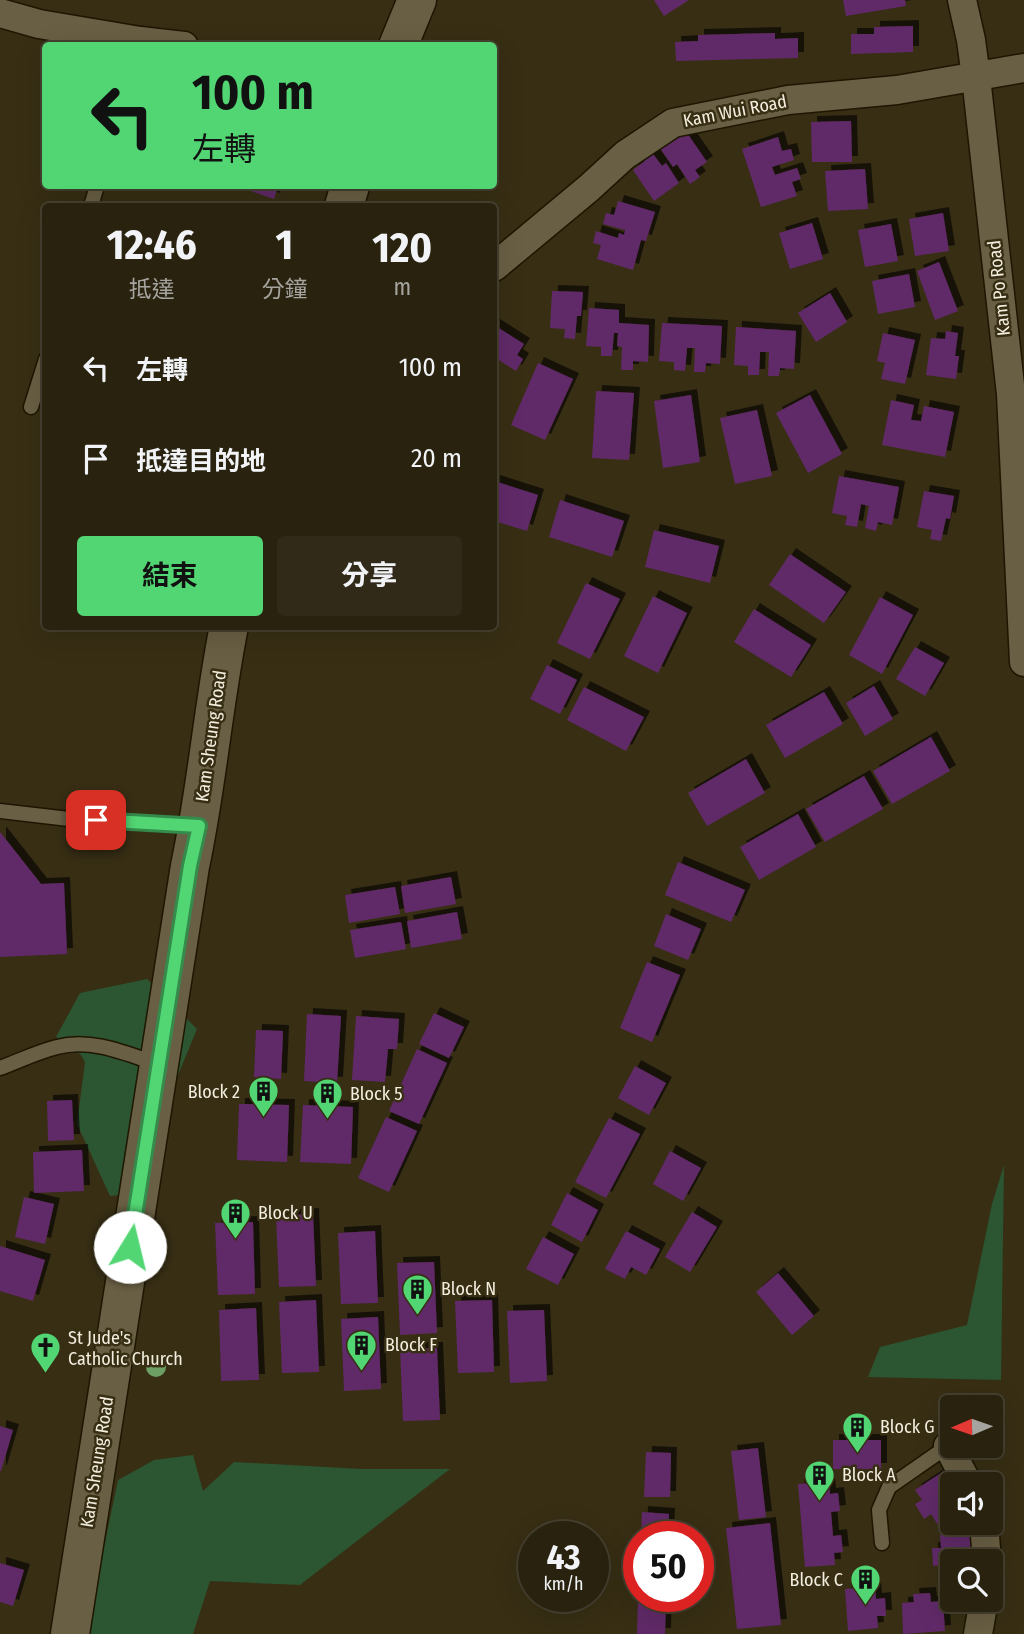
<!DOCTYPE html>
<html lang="zh-TW">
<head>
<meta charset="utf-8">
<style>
  body { margin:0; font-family:"Fira Sans Condensed","Noto Sans TC",sans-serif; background:#312a18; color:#f1f3f6; height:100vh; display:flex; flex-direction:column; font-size:26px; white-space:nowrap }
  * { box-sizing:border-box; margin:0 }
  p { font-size:23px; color:#a5a49e }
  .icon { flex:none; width:38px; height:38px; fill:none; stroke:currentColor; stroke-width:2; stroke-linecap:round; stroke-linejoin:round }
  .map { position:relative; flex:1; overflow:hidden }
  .sheet { position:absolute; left:42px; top:203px; width:455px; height:427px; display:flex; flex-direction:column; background:#29220f; border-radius:7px; box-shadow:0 7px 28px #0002,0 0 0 2px #453f2f }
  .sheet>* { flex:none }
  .hud { position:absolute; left:42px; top:42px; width:455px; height:147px; border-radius:7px; box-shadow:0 7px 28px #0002,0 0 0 2px #453f2f; background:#52d673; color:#111; overflow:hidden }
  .needle { width:46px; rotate:268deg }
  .controls { position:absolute; left:940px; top:1395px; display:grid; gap:14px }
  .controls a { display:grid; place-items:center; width:63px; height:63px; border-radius:7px; background:#29220f; box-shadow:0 7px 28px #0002,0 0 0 2px #453f2f; font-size:35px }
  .speed { position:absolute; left:518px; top:1521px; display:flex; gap:14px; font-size:35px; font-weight:700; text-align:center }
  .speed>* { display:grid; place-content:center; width:91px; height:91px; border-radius:50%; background:#29220f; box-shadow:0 7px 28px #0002,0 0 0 2px #453f2f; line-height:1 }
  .speed small { font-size:18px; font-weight:400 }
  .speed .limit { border:10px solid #d22; background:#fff; color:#111 }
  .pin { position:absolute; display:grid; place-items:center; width:60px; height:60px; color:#fff; margin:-30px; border-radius:14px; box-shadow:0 4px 10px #0006 }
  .me { position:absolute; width:77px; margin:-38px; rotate:9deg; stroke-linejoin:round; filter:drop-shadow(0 0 5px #0008) }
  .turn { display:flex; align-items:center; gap:24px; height:147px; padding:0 35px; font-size:32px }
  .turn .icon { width:91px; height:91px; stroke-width:2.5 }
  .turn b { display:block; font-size:49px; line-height:60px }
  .eta { display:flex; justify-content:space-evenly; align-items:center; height:119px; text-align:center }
  .eta b { font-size:42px; font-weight:700; line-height:49px }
  .action { display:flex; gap:14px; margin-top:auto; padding:14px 35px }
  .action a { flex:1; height:80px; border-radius:7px; background:#52d673; color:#111; font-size:28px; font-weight:700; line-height:80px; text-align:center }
  .action a+a { background:#312a18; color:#f1f3f6 }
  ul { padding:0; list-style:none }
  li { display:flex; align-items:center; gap:21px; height:91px; padding:0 35px }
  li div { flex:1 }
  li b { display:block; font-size:26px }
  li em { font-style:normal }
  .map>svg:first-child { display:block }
  .green { fill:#2c5531 }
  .building { fill:#602a68; filter:url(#shadow) }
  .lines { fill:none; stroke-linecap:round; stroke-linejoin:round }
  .service-casing { stroke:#1e1600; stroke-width:17 }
  .minor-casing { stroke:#1e1600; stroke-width:31 }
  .secondary-casing { stroke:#1e1600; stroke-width:41 }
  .service { stroke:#695f44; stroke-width:14 }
  .minor { stroke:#695f44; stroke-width:28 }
  .secondary { stroke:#695f44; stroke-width:38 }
  .tree { fill:#6d9e64 }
  .route-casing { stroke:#358b4b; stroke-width:18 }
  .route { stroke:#52d673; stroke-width:12 }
  .labels { text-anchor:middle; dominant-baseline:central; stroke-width:5; stroke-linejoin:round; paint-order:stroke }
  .street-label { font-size:18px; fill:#f3eede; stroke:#372e14 }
  .poi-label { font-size:18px; fill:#f3eede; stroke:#372e14; text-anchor:start }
</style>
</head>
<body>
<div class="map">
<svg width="1024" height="1634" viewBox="0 0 1024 1634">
  <defs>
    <filter id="shadow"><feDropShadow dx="6" dy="-6" stdDeviation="0" flood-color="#0009"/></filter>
  </defs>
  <rect width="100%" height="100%" fill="#372e14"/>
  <path class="green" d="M147,979l50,50 -68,165 -19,2 -33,-72 8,-62 -4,-7 -25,-18 24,-44z
    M1004,1165l-3,215 -133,-3 12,-30 87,-22 25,-121z
    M193,1455l10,36 31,-29 127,7h89l-150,116 -90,-4 -17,53h-103l3,-35 25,-119 36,-20z"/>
  <path class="building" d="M654,0h35l-25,16z
    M843,0h62l1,6 -60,10z
    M913,26v26l-62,2v-20h23v-7z
    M775,33v6l23,-1v20l-122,3 -1,-19 23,-1v-6z
    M851,121l1,41h-40l-1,-40z
    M685,130l22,32 -12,8 5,7 -10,7 -13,-20 -4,3 -13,-19z
    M778,137l4,14 9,-2 3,11 -22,7 3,8 22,-7 4,11 -9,3 5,14 -36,11 -19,-58z
    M648,147l14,19 4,-3 13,20 -25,18 -21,-31 12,-9 -6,-7z
    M865,169l3,40 -40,2 -3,-40z
    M236,186h42l-4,13z
    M618,201l37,11 -9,29 -5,-1 -8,30 -36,-11 4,-14 -8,-2 3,-12 22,7 1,-5 5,2 1,-5 -22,-6 3,-11 8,2z
    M943,213l6,38 -34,5 -6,-37z
    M812,223l11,36 -33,10 -11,-36z
    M891,224l7,37 -33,6 -7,-37z
    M939,262l19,49 -23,9 -18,-49z
    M909,274l6,33 -37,7 -6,-33z
    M552,291l31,1 -2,24h-4l-2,23 -11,-1 1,-9 -15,-1z
    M830,293l17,29 -31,20 -18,-29z
    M589,308l30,2v13l30,2 -1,37 -15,-1v9h-12l1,-23 -5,-1 1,-13h-4l-2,23h-11v-9l-15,-1z
    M662,323l60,3 -2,38 -14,-1 -1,9h-11l1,-24h-8l-2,23 -11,-1v-8l-15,-1z
    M494,325l30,19 -7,11 6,4 -7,12 -22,-14z
    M736,327l60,4 -2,38 -14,-1 -1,8h-11l1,-24h-9l-1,23h-11v-9l-14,-1z
    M946,331l12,2 -3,23h4l-3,23 -30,-4 5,-37 14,1z
    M883,333l32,7 -10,44 -24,-5 4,-16 -8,-2z
    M538,363l35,16 -28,61 -34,-15z
    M596,391l38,2 -5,67 -37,-2z
    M691,395l9,67 -37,6 -9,-67z
    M810,395l32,59 -34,19 -32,-60z
    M891,400l23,5 -3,15 10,1 3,-15 30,6 -9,45 -63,-12z
    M757,410l15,66 -37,8 -15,-66z
    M839,476l60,11 -7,38 -14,-3 -2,9 -11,-3 4,-22 -8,-2 -4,23 -12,-2 2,-9 -15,-3z
    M494,481l44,14 -11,36 -33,-10z
    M924,491l30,5 -4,23 -4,-1 -5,23 -11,-2 2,-9 -15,-3z
    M560,500l64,21 -12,36 -63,-20z
    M654,530l65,16 -9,37 -65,-16z
    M790,554l56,38 -22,31 -55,-38z
    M586,583l34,16 -30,60 -33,-16z
    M653,596l34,17 -29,60 -34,-17z
    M880,597l33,18 -31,59 -33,-19z
    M754,609l57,36 -20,32 -57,-35z
    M915,647l29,16 -19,33 -29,-17z
    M547,665l30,15 -17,34 -30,-15z
    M874,686l19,33 -28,17 -19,-33z
    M584,687l60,30 -18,34 -59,-31z
    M824,692l19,32 -58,34 -19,-33z
    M931,737l19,34 -58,33 -19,-33z
    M746,759l19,34 -58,33 -19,-33z
    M864,776l19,33 -58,33 -19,-33z
    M798,814l18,33 -57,33 -19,-33z
    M0,832l41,52 23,-1 3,71 -67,3z
    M678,862l67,28 -14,32 -66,-27z
    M451,877l5,27 -51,9 -4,-27z
    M395,887l5,27 -51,9 -4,-28z
    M457,912l5,27 -51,9 -4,-27z
    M666,914l35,15 -13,31 -34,-14z
    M401,922l5,27 -51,9 -5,-28z
    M647,962l33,13 -28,67 -32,-14z
    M434,1013l30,14 -15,31 -30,-14z
    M307,1014l34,2 -4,67 -33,-2z
    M356,1016l43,3 -2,30h-9l-3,33 -33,-2z
    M256,1030l27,1 -2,48 -27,-2z
    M417,1049l30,14 -28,61 -30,-13z
    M635,1066l31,17 -17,32 -31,-17z
    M72,1100l2,40 -26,1 -1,-40z
    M239,1104l50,1 -2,57 -50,-2z
    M303,1105l50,2 -2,57 -51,-2z
    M386,1117l31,14 -28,61 -31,-14z
    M609,1118l31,16 -34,64 -31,-16z
    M82,1150l2,41 -50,2 -1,-41z
    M670,1151l31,17 -18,33 -30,-17z
    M567,1193l31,17 -16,32 -31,-17z
    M24,1197l30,7 -9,40 -30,-7z
    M692,1212l25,15 -27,45 -25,-15z
    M313,1214l3,72 -37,1 -3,-71z
    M253,1222l2,72 -37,1 -3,-72z
    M375,1231l3,72 -37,1 -3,-71z
    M626,1231l34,18 -14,26 -15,-8 -6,12 -20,-10z
    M543,1237l31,17 -16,31 -32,-16z
    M0,1246l45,14 -12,41 -33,-10z
    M434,1262l3,71 -37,2 -3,-72z
    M778,1273l36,43 -22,19 -36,-43z
    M316,1300l3,72 -37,1 -3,-71z
    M492,1300l2,72 -36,1 -3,-72z
    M256,1308l3,72 -38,1 -2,-71z
    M544,1310l3,71 -37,2 -3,-72z
    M378,1317l3,72 -37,2 -3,-72z
    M437,1348l3,72 -37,1 -3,-72z
    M0,1426l13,4 -12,41h-1z
    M833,1440h48v29h-48z
    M758,1448l8,69 -27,3 -8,-69z
    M646,1452l25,1 -1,44h-26z
    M941,1473l11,17v26l-14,9 -7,-11 -7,5 -9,-15 7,-4 -7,-10z
    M829,1482l1,12 8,-1 2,18 -9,1 2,24 8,-1 2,17 -9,1 1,12 -30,2 -7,-83z
    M642,1512l27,2 -1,22h-27z
    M770,1523l11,102 -44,4 -11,-101z
    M970,1533l2,28h-20v16h-9l-1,-12 -9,1 -1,-18h9l-1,-13z
    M0,1563l24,7 -11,36 -13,-4z
    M875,1587l1,12 9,-1 1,18h-9l1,12 -30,3 -3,-42z
    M930,1593l1,9 12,-1 2,30 -42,3 -1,-31 12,-1 -1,-8z
    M638,1596l28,2 -1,36h-28z"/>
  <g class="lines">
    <defs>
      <path id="service" d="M91,206l6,-20
        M31,407l15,-48
        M0,811l69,8 128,7
        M0,1068c19,-7 37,-16 57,-21 34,-9 68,6 100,17
        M882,1543l-3,-33 10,-23 59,-41"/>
      <path id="minor" d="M962,0l9,40 5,37 35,317 13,268
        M0,13l39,11 101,17 44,5
        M494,267l95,-79 36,-33 48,-32 115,-23 109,-10 127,-22
        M948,1446l20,38
        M982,1522l3,14 2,25
        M978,1634l6,-34"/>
      <path id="secondary" d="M398,46l19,-46
        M344,206l6,-20
        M70,1634l120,-768c17,-79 23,-160 39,-240"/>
    </defs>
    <use href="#service" class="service-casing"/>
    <use href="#minor" class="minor-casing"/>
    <use href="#secondary" class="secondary-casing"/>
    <use href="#service" class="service"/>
    <use href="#minor" class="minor"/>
    <use href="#secondary" class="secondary"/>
  </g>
  <circle class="tree" cx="156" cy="1367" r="10"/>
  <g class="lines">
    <defs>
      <path id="route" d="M96,820l103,6 -9,40 -60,381"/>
    </defs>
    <use href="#route" class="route-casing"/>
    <use href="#route" class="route"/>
  </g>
  <defs>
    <symbol id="building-pin" viewBox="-11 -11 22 30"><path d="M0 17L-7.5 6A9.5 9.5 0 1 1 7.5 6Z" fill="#52d673" stroke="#372e14"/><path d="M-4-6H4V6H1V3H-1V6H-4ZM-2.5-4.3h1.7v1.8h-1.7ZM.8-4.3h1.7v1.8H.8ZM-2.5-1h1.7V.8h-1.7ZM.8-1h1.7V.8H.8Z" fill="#111"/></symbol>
    <symbol id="church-pin" viewBox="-11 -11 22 30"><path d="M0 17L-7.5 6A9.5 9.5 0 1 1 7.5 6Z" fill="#52d673" stroke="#372e14"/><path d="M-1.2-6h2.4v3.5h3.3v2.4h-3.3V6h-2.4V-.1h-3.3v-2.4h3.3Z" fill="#111"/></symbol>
  </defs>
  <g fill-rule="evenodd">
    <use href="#building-pin" x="246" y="1074" width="35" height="47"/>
    <use href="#building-pin" x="310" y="1076" width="35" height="47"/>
    <use href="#building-pin" x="218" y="1196" width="35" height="47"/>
    <use href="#building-pin" x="400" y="1272" width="35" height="47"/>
    <use href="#building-pin" x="344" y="1328" width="35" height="47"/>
    <use href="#church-pin" x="28" y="1330" width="35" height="47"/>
    <use href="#building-pin" x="840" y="1410" width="35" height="47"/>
    <use href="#building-pin" x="802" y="1458" width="35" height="47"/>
    <use href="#building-pin" x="848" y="1562" width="35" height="47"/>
  </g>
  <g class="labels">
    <g class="street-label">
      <text transform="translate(735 111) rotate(-11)">Kam Wui Road</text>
      <text transform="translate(999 288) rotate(-96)">Kam Po Road</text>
      <text transform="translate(211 736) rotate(-82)">Kam Sheung Road</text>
      <text transform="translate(97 1462) rotate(-81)">Kam Sheung Road</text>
    </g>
    <g class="poi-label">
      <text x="240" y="1092" text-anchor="end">Block 2</text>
      <text x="350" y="1094">Block 5</text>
      <text x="258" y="1213">Block U</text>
      <text x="441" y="1289">Block N</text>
      <text x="68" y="1338">St Jude's<tspan x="68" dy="21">Catholic Church</tspan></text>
      <text x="385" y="1345">Block F</text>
      <text x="880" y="1427">Block G</text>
      <text x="842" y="1475">Block A</text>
      <text x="843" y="1580" text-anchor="end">Block C</text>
    </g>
  </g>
</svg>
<div class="controls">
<a><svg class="needle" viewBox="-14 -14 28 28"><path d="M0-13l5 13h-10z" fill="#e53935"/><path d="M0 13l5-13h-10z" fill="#a5a49e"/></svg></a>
<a><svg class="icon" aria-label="sound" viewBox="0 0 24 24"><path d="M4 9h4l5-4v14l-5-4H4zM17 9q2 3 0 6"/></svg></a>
<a><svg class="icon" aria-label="search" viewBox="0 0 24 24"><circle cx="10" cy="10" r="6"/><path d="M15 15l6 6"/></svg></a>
</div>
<div class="speed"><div>43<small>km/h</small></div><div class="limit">50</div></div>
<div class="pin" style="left:96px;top:820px;background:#d93025"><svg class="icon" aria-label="arrive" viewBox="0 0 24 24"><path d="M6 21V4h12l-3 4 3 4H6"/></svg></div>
<svg class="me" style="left:130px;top:1247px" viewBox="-20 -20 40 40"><circle r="19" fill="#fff"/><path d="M0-13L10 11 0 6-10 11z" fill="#52d673"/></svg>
<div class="hud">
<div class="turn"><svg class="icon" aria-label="left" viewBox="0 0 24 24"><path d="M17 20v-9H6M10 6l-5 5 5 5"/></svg><div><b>100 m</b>左轉</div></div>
</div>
<section class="sheet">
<div class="eta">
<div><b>12:46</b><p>抵達</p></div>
<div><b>1</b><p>分鐘</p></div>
<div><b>120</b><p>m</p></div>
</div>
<ul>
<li><svg class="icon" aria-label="left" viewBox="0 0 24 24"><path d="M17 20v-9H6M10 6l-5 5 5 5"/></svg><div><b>左轉</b></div><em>100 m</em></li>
<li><svg class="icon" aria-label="arrive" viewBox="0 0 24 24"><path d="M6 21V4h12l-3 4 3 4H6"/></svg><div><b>抵達目的地</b></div><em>20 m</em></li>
</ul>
<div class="action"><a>結束</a><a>分享</a></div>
</section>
</div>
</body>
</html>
